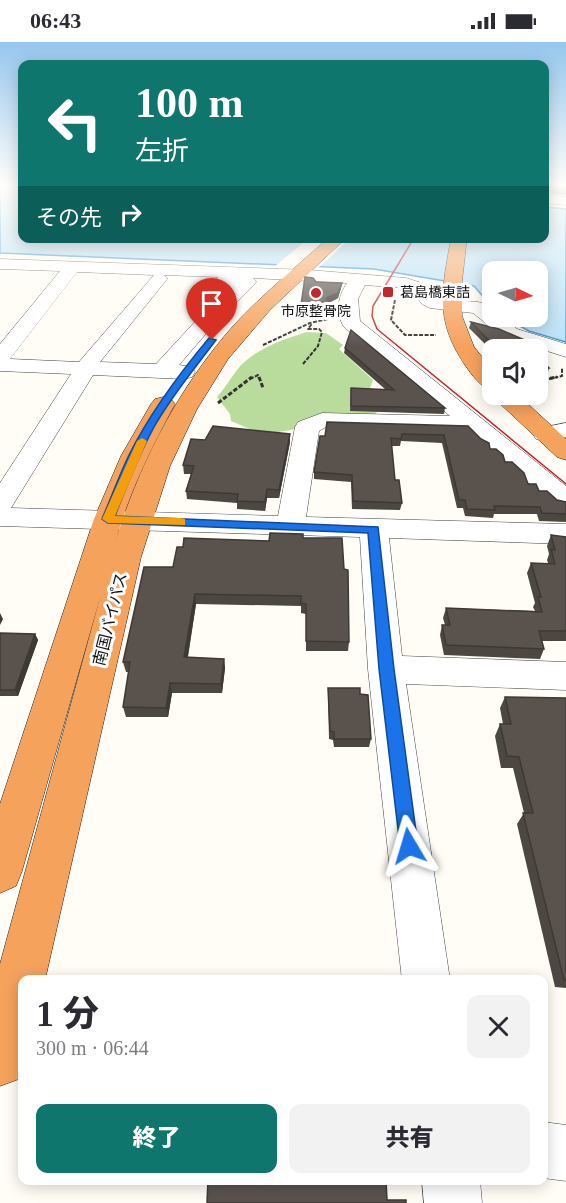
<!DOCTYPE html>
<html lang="ja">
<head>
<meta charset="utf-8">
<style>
  body { margin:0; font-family:"Times New Roman","Noto Sans JP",serif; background:#f2f2f3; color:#2b2b33; height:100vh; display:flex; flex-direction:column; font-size:22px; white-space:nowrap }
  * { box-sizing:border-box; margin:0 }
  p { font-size:20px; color:#7c7c81 }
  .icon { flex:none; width:33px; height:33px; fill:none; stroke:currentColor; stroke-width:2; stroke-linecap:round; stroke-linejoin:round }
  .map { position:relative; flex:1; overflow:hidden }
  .details { position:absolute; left:18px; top:933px; width:530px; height:210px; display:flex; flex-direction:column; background:#fff; border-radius:12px; box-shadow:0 3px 15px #0003 }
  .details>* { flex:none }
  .hud { position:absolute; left:18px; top:18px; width:531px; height:183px; border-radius:12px; box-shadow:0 3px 15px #0003; background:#0f766e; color:#fff; overflow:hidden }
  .needle { width:39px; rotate:95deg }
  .controls { position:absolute; left:482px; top:219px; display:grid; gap:12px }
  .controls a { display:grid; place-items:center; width:66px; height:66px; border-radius:12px; background:#fff; box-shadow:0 3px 15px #0003; font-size:30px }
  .pin { position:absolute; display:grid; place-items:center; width:51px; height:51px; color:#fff; margin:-62px -26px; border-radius:50% 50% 50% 0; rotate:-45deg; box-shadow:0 0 6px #0007 }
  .pin .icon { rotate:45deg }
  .me { position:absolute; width:66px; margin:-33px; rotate:353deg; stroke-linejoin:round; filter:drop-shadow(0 0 4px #0008) }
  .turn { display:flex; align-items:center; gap:21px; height:126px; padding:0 18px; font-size:27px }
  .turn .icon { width:78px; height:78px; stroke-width:2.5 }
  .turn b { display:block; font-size:42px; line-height:51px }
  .then { display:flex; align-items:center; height:57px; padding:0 18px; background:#0003; gap:12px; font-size:22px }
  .round { display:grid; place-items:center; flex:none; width:63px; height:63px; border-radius:12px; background:#f2f2f3 }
  .head { display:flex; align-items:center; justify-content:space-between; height:102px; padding:0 18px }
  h1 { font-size:36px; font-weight:800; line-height:45px }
  .button { display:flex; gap:12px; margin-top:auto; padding:12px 18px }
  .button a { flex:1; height:69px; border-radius:12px; background:#0f766e; color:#fff; font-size:24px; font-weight:800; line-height:69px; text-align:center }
  .button a+a { background:#f2f2f3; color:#2b2b33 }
  .status { display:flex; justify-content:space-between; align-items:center; height:42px; padding:0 30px; background:#fff; direction:ltr }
  .status svg { height:16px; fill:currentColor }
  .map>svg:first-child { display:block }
  .forest { fill:#b9dc9c }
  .water { fill:#b9e0f7; stroke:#3f96cf; stroke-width:1.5 }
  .pier { fill:#fffdf5 }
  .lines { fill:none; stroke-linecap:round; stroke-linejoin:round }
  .minor-casing { stroke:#444; stroke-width:1 }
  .highway-casing { stroke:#222; stroke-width:1 }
  .path-far1 { stroke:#333; stroke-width:2; stroke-dasharray:4 1.5; stroke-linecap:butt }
  .path { stroke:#333; stroke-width:3; stroke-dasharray:4.5 2; stroke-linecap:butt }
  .minor { fill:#fff; fill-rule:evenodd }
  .highway { fill:#f5a25d; fill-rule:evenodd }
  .tram { stroke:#c4262e; stroke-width:1.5 }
  .wall { fill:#4d4742 }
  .shaded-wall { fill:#3f3936 }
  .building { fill:#5a524d; stroke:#3f3936; stroke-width:1.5 }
  .route { fill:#1a73e8; stroke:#114b97; stroke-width:1.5 }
  .slow { fill:#f59e0b }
  .poi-dot { fill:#c4262e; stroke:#fff; stroke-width:2 }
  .labels { text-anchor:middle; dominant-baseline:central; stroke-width:6; stroke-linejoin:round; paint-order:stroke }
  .far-poi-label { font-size:14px; fill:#111; stroke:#fff; text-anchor:start }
  .street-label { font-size:16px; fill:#111; stroke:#fff }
</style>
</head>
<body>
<div class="status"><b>06:43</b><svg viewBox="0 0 49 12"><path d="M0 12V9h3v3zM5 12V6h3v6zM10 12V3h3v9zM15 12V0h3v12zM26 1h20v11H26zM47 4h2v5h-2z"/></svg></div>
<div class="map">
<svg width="566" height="1161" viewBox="0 0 566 1161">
  <rect width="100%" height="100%" fill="#fffdf5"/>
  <path class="forest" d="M307,290l19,1 17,12 -4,4 34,31 -6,16 15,11 -8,8 -101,18 -21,-3 -21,-9 -1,-7 -13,-17c8,-9 13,-18 20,-27 15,-20 47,-31 70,-38z"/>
  <path class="water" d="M0,143h22v53h522l1,-31 21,2v133l-37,-11 -26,-14 34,-1v-44h-45v35l-18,-21 -100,-17 -374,-16z"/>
  <path class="pier" d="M308,197h42l-33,30 -43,-2z"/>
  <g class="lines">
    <defs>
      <path id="minor" d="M544,153l22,2v8l-22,-2z
        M0,217l309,11 97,8 19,6 16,15 37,3 7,2 7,6v6h8l17,13 49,15v13l-63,-20 -30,-24 -43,-5 -8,-4 -9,-12 -10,-4 -38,-3 -7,14 2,22 206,165v23l-10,-3 -89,-75 -141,-4 -7,4 -13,86 260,7v20l-177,-6 13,118 164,6v28l-160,-6 44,296h-48l-34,-311 -8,-132 -360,-11v-43l71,-109 -71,-3v-27l60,-73 -60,-2zM77,230l77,3 -75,87 -69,-3zM164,233l54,2 -3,4 3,4 13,2 -28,26 -47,51 -56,-2 64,-79 3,-4zM253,236l94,5c-9,13 -12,30 -3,44l106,89 -128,-3 -24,9 -3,5 -17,89 -267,-8 82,-133 91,4 8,-2 3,-5 -3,-5 -13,-2 38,-44 36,-35 3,-4z
        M566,381v14l-21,4 -9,-2 -3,-5 3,-5z
        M543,1080l23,3v56l-23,-3z
        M422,1138h58l2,23h-58z"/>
      <path id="highway" d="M328,196h18l-76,72 -42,49 -31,50 -27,57 -29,91 -96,423h-23v89l-3,10 -19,7v-122l101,-370 -79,277 -6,15 -16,7v-89l94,-285 27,-63 30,-52 4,-5 8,-2 8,2 4,5c-24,44 -45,87 -59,135 25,-78 63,-152 118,-214 29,-31 62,-58 94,-87z
        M451,196h16l-5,43v35l12,31 18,22v21c-12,-3 -20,-15 -27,-25 -31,-46 -23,-75 -14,-127z
        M492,351l25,1 49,45v21l-9,-3 -62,-58z"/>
    </defs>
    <use href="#minor" class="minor-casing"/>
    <use href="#highway" class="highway-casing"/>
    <path class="path-far1" d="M395,258l-4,20 14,15h31
      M263,303l47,-22 18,-4
      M303,322l15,-18 4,-14 -3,-3h-11l3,-4 -2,-1
      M250,337l8,-4 1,4
      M549,337l13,-3v-8"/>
    <path class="path" d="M259,335l4,11
      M537,339l20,-4
      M218,361l34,-26"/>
    <use href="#minor" class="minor"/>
    <use href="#highway" class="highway"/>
    <path class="tram" d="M414,196l-41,68 -1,10 5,13 189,155"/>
  </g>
  <path class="wall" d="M544,143h22v10l-22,-2z
    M316,240l26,1 -1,5 -3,10 -9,5 4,6v6l-25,-1 -8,4v-6z
    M471,280l55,24 4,4h-38v1l-23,-23z
    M345,306l100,60 -1,6 -94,-3 1,-23 35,2 -42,-37z
    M468,384l22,23 38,35 11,7 18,9 9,2v20l-27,-1 -2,-7h-43l-1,4 -28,-2 -2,-8h-6l-15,-65 -41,-2 -1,5h-9l4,34 7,23 -2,7 -48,-1 -1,-27 -37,-3v-7l11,-36z
    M290,392v8l-11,56h-12l-2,13 -28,-2v-6l-50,-4 -1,-8 5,-17h-7l-1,-9 22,-25z
    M551,493l15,2v104h-24l2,8 -4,10 -96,-4 -4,-20 2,-10h3l-2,-7 3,-10 89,3 -2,-4 2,-4 -8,-30 4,-10h17l-1,-3 2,-6 -2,-8z
    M303,496l46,104 -1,9h-42v-37l-5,-1v-7l-105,-2 -8,53 36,2 1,9 -3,25h-50l-4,24h-42l-3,-10 6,-35h-3l-3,-10 60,-115z
    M0,591l35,1 3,6 -20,56h-18z
    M328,646l32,6 11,45 -2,8h-35l-1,-7 -4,-1 -1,-43z
    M505,655l61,1v290l-11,-1 -38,-163 7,-11 -11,-45h-12l-6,-32 5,-12h3l-3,-16z"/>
  <path class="shaded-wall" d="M342,241l-1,5 -3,10 -12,6v-6z
    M308,266v6l-8,4v-6z
    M549,326l-2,7 -10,1v-7z
    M290,392v8l-11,56v-8z
    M267,447v9l-2,13v-9z
    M195,552l1,10 -10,63 -2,-10z
    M0,571l3,6 -3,6z
    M35,592l3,6 -20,56 -3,-6z
    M224,617l1,9 -3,25 -1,-9z
    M170,641l2,10 -4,24 -2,-9z"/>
  <path class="building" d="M305,235l8,1 3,4 26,1 -4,10 -12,5 7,11 -25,-1 -8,4z
    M471,280l28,7 28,12 -3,3 6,6h-32z
    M351,288l94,78 -94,-2v-18l43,2 -49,-42z
    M537,315l12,11 -12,1z
    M327,380l141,4 13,13 8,4 1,6h6l7,6 2,7h7l12,11 4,11h8l3,7h8l10,9 9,2v12l-24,-1 -2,-6 -46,-1 1,4 -28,-1 -2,-9h-6l-15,-65 -42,-1 -1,5 -10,-1 4,42h4l3,23 -49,-2 -1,-26 -38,-3 6,-36h5z
    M213,384l77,8 -11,56 -12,-1 -2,13 -28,-1 1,-7 -52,-3 8,-25 -11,-1 8,-26 14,1z
    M270,491l33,1v4h39l2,31 4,1 1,72 -43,-1v-37l-5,-1v-7l-106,-2 -11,63 40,2 -3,25 -51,-1 -4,25 -43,-1 7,-45h-7l21,-95h29l4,-20h6l1,-9 85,3z
    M551,493l15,2v94h-27l5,18 -98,-4 -4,-20h8l-4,-17 96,4 -4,-15h3l-10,-34 24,1 -4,-15 4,1z
    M0,591l35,1 -20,56h-15z
    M328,646h32v6l8,1 3,44h-37v-7l-4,-1z
    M505,655l61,1v282h-2l-41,-167h10l-14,-56 -12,-1 -7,-32h11z
    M208,1138h178l1,20h19v3h-199z"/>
  <linearGradient id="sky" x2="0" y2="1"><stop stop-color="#95c6ee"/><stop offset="0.47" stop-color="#fffefa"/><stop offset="1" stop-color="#fffefa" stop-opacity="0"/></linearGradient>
  <rect width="566" height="305" fill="url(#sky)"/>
  <path class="route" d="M209,296l7,2c-21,28 -44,55 -62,87 -15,28 -27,58 -39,89l263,11 16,142 24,177 -3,7 -6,2 -7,-2 -2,-7 -21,-177 -11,-136 -260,-10 -6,-4c9,-21 17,-43 27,-64 21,-42 50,-81 80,-117z"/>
  <path class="slow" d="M142,396l5,3 -32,75 66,2 4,1v6l-77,-2 -6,-4 35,-78z"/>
  <g class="poi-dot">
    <rect x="382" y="244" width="12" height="12" rx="3"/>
    <circle cx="316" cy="251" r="6"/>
  </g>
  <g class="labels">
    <g class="far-poi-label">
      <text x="400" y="250">葛島橋東詰</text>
      <text x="316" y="269" text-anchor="middle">市原整骨院</text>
    </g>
    <g class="street-label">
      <text transform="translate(110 577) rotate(-76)">南国バイパス</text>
    </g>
  </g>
</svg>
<div class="controls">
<a><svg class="needle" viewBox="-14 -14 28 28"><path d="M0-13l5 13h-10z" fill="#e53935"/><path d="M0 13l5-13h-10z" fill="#7c7c81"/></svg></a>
<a><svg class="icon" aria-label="sound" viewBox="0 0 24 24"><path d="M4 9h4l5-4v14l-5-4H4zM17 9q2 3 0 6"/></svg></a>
</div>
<div class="pin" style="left:212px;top:298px;background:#d93025"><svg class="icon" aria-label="arrive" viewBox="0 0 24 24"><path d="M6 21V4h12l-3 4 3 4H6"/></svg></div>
<svg class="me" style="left:409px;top:804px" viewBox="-20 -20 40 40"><path d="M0-17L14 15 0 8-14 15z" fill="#1a73e8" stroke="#fff" stroke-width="4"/></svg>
<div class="hud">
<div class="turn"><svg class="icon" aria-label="left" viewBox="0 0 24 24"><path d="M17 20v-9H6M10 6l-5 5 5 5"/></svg><div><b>100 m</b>左折</div></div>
<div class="then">その先<svg class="icon" aria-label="right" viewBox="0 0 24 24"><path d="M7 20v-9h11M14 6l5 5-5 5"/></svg></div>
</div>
<section class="details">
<div class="head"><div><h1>1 分</h1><p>300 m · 06:44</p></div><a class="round"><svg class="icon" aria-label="close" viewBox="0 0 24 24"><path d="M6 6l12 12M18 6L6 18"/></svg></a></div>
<div class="button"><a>終了</a><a>共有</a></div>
</section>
</div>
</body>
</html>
